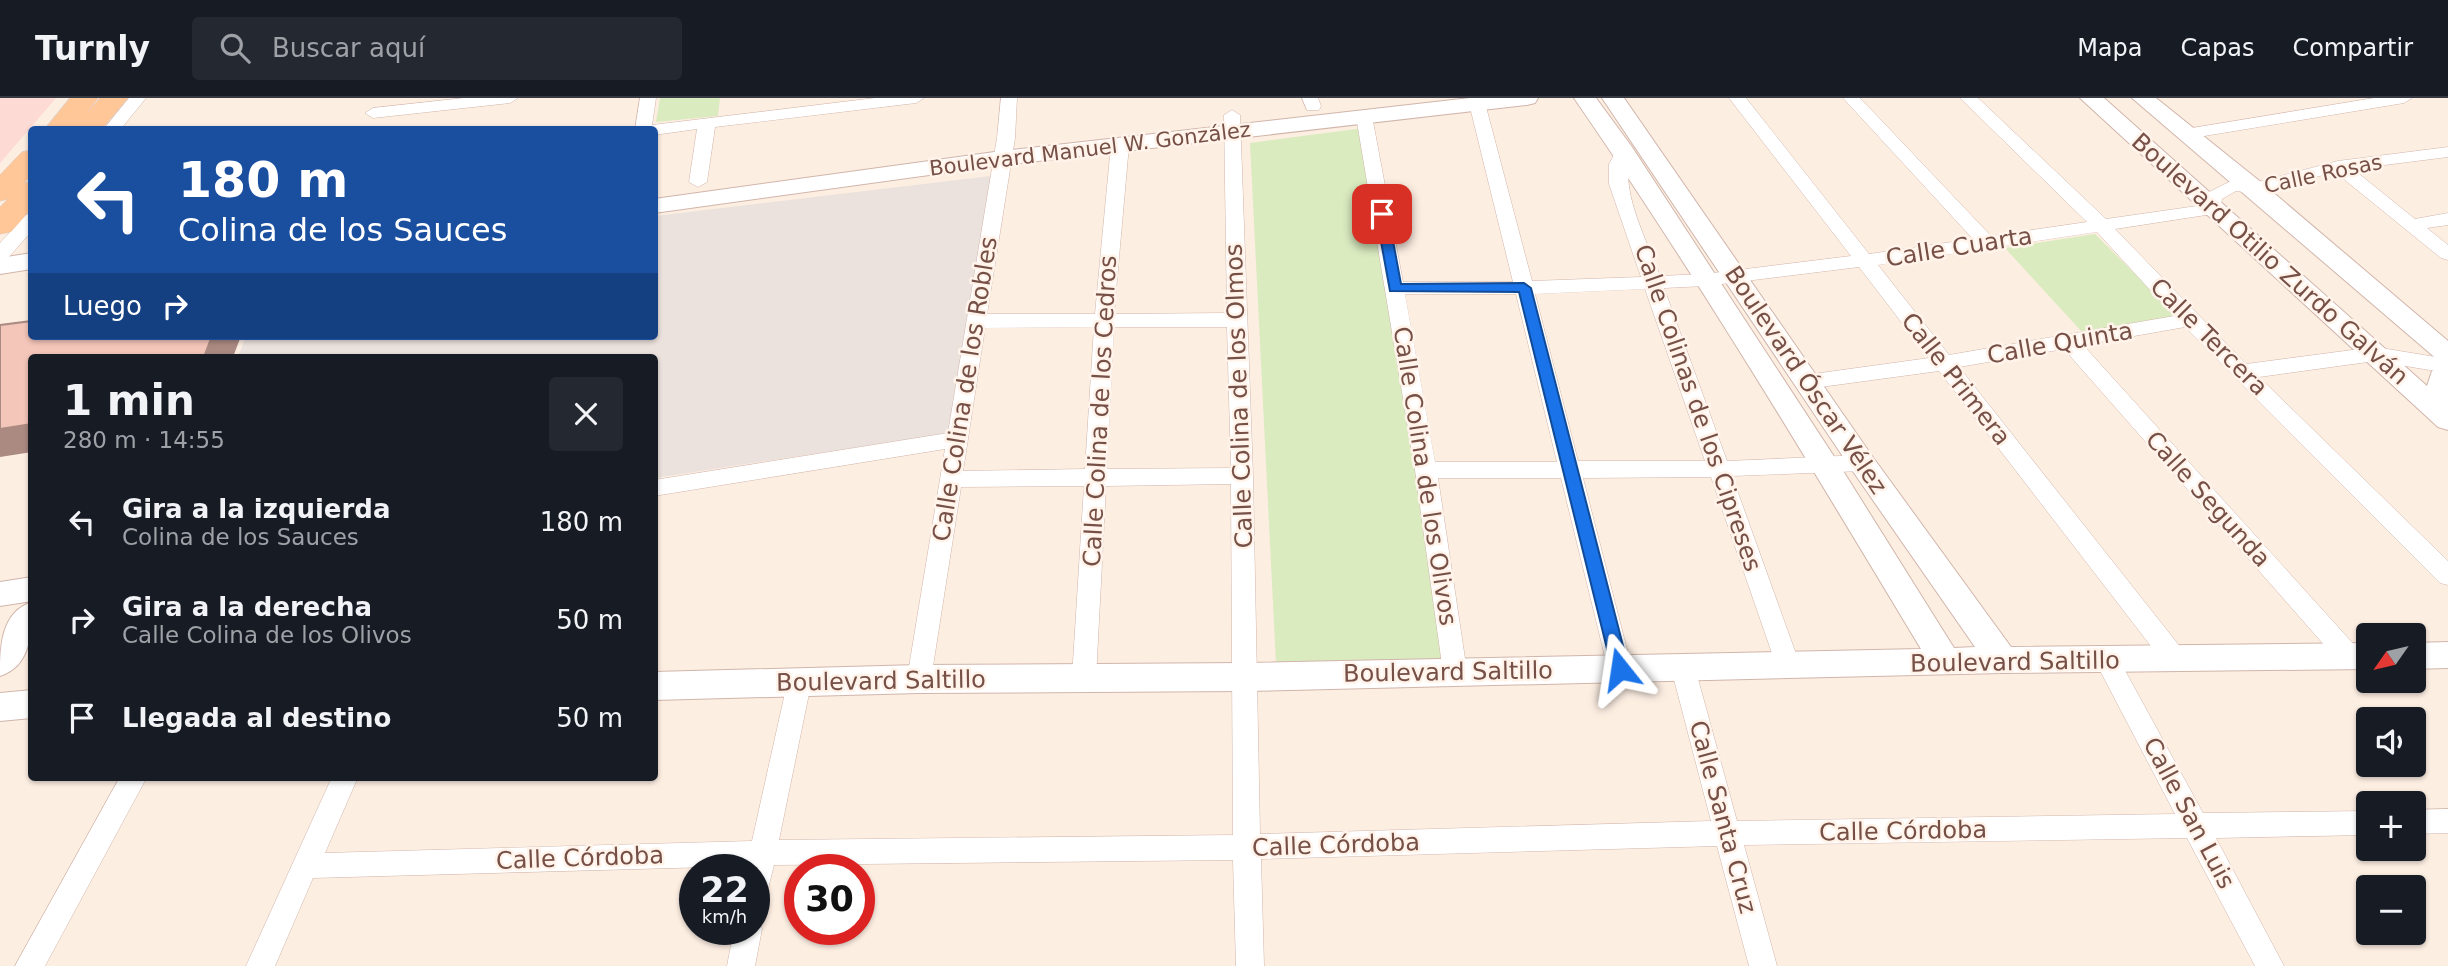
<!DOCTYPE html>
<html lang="es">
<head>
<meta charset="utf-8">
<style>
  body { margin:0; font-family:"DejaVu Sans",sans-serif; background:#242831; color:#f1f3f6; height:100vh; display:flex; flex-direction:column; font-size:26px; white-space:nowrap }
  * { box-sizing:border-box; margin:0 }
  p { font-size:23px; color:#9ea1a6 }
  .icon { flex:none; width:38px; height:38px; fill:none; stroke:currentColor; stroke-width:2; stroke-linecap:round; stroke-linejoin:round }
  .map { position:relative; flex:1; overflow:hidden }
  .panel { position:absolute; left:28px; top:256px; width:630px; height:427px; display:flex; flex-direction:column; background:#171b24; border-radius:7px; box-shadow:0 2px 5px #0004 }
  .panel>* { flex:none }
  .hud { position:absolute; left:28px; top:28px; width:630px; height:214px; border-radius:7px; box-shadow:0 2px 5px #0004; background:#1a4fa0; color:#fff; overflow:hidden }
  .needle { width:46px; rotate:236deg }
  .tools { position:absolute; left:2356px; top:525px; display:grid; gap:14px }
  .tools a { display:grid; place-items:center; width:70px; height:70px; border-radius:7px; background:#171b24; box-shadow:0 2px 5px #0004; font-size:35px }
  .speed { position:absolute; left:679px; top:756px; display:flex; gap:14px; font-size:35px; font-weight:700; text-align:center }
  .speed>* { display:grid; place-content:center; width:91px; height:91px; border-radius:50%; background:#171b24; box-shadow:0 2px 5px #0004; line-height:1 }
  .speed small { font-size:18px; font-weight:400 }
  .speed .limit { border:10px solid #d22; background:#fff; color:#111 }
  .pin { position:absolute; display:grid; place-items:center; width:60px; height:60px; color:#fff; margin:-30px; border-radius:14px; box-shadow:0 4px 10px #0006 }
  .me { position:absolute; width:77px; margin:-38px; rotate:345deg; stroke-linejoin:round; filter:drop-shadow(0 0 5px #0008) }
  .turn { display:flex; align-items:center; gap:24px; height:147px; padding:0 35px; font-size:32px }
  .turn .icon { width:91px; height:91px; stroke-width:2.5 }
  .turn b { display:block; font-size:49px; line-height:60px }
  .then { display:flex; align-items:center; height:66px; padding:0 35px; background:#0003; gap:14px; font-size:26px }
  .round { display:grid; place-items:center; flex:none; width:74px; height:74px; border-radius:7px; background:#242831 }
  .summary { display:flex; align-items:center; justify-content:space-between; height:119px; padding:0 35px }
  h1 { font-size:42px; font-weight:700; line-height:52px }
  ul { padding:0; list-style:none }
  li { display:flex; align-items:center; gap:21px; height:98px; padding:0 35px }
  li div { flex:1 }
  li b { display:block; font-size:26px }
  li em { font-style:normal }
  header { display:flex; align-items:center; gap:42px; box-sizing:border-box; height:98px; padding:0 35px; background:#171b24; border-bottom:2px solid #363941 }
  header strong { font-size:33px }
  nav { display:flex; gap:38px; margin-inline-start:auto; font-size:24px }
  .search { width:490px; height:63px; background:#242831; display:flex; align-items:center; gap:18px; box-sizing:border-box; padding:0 24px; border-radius:7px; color:#9ea1a6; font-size:26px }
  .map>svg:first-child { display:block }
  .commercial { fill:#fedad5 }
  .industrial { fill:#ece2dd }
  .green { fill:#daebc0 }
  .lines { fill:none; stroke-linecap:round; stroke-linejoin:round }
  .minor-casing { stroke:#d1b5ab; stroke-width:1 }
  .tertiary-casing { stroke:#d1b5ab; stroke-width:2 }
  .primary-casing { stroke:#d9cecb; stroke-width:1 }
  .minor { fill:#fff; fill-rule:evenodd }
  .tertiary { fill:#fff; fill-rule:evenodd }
  .primary { fill:#ffc698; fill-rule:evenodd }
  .shaded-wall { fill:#ab8a82 }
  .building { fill:#f4c5b9; stroke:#ab8a82; stroke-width:2 }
  .route { fill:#1a73e8; stroke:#114b97; stroke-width:2 }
  .labels { text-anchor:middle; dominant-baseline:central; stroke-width:5; stroke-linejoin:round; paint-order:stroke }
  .far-street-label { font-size:21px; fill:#765047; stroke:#fff3ea }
  .street-label { font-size:24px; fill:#765047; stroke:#fff3ea }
</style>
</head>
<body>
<header>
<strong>Turnly</strong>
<div class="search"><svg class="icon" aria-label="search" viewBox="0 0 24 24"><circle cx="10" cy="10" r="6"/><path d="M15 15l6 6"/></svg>Buscar aquí</div>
<nav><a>Mapa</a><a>Capas</a><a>Compartir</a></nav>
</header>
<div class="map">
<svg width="2448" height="868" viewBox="0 0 2448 868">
  <rect width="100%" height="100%" fill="#fdeee2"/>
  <path class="commercial" d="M0,0h56l-56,65z"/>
  <path class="industrial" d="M999,77l-49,258 -295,45 -1,-121h-416l8,-21h408l1,-120z"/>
  <path class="green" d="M660,0h60l-2,18 -62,6z
    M1364,30l56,367 22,165 -166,4 -26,-521z
    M2095,136l84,84 -97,14 -77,-84z"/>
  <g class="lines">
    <defs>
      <path id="minor" d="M129,0h17l-26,32h-17z
        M464,0h54l-8,5 -137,15 -8,-5 8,-5z
        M640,0h16l-4,27 223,-27h49l-8,5 -201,24 -8,55 -9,5 -9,-5 8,-53 -43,6v-5h-19z
        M1001,0h16l-2,40 -28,176h108l16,-169 9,-5 9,5 -15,169 113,-1 -3,-198 8,-5 8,5 13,361 7,358 451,-13 -40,-153 3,-7 9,-3 9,3 3,7 42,153 438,-7 -80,-153 3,-7 9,-3 9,3 87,159 165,-2v24l-152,3 68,128h-29l-68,-128 -443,7 33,121h-28l-32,-120 -456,13 3,107h-28l-3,-106 -459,5 -10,40 -10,4v-39h-8l1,-4 -434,12 -38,88h-29l86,-189h26l-33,76 427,-12 35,-157 3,-7 9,-3 9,3 3,7 -32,156 454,-5 -2,-351 -125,2 -10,192 -3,7 -9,3 -9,-3 -3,-7 12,-192 -123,1 -30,192 -3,7 -9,3 -9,-3 -3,-7 38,-230 -291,47v-16l294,-47 49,-295zM1094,229l-9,142 -122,2 22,-143zM1114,229h113l4,141 -124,1z
        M1302,0h16l3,8 -2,4h-12z
        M1477,0l8,5 47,178 109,-4 -32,-93v-20l9,-16 6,-1 9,5c-17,33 15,90 27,124l45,-2 146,-18 -122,-158h17l123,156 104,-15 -130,-141h17l131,138 96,-14 -127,-124h18l128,121 98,-14 3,-12 26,-13 21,3 84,-22 110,-14v10l-95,12 62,50 33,-6v12l-21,3 21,17v15l-7,-2 -106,-86 -81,21 -18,-2 -14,8 -3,14 -104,16 131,135 129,-17 73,12v14l-73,-12 -116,16 189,184v24l-8,-2 -255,-256 -102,18 275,304 3,7 -3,7 -9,3 -9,-3 -276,-314 -105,18 226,286 3,7 -3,7 -9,3 -9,-3 -228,-296 -133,18 -7,-2 -3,-5 3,-5 7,-2 123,-17 -70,-91 -154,19 -41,2 63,173 135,-6 8,2 3,6 -3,6 -8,2 -130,5 68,189 -3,7 -9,3 -9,-3 -3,-7 -65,-188 -128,1 49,191 -3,7 -9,3 -9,-3 -3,-7 -47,-191h-123l29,194 -3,7 -9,3 -9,-3 -3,-7 -28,-202 -59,-354 8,-5 8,5 31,166h110l-44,-179zM2097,134l77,84 -225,39 -71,-90zM1645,191l60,172h-127l-43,-167zM1405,196h111l41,168h-122z
        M2374,0h38l-8,5 -218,36 -9,-5 9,-5z
        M32,115v18l-25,28 -7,2v-18l26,-28z
        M120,679h27l-102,189h-30z
        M2448,711v24l-35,1v-24z
        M754,820l4,1 4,10 -7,37h-28l7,-37h20z"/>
      <path id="tertiary" d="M1470,0h68l-3,5 -8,2 -525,60 -348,48v-14l348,-48z
        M1574,0h22l36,49 203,311 119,190 21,-1 -123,-177 -250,-372h22l248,358 139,191 357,-4v26l-366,4 -756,18 -327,2 -265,7v-28l265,-7 327,-2 675,-14c-112,-186 -224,-373 -347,-551z
        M2080,0h24l323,288 5,-15 16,-6v65l-10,-3z
        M2132,0h24l106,85 186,158v23l-9,-3z
        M32,155v16l-32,5v-16z
        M32,479v24l-32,5v-24z
        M32,504c0,28 0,64 -32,74 0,-27 0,-64 32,-74z
        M2448,544v26l-35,1v-26z
        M32,592v28l-32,3v-28z"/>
      <path id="primary" d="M70,0h28l-12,16 14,-16h28l-27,32h-57z
        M32,52v25l-8,8 8,-2v27l-21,24 -11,2v-27l8,-8 -8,2v-26l22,-23z"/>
    </defs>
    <use href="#minor" class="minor-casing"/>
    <use href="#tertiary" class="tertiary-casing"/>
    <use href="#primary" class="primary-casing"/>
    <use href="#minor" class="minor"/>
    <use href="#tertiary" class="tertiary"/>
    <use href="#primary" class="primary"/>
  </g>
  <path class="shaded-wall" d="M212,238h29l-8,21h-29z
    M32,326v28l-32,5v-28z"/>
  <path class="building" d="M32,223v15h180l-8,21h-172v67l-32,5v-104z"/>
  <path class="route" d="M1382,112l6,4 13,70 123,-1 7,5 98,381 -3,5 -6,2 -6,-2 -2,-5 -93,-377 -129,-1 -14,-77z"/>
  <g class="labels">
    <g class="far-street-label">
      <text transform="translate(1090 51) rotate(-7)">Boulevard Manuel W. González</text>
      <text transform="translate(2323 76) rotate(-12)">Calle Rosas</text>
    </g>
    <g class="street-label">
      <text transform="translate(1959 149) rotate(-9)">Calle Cuarta</text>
      <text transform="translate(2270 161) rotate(42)">Boulevard Otilio Zurdo Galván</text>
      <text transform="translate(2209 239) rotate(45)">Calle Tercera</text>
      <text transform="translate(2060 245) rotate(-10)">Calle Quinta</text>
      <text transform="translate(1956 281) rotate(52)">Calle Primera</text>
      <text transform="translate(1806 282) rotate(56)">Boulevard Óscar Vélez</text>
      <text transform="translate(965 291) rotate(-81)">Calle Colina de los Robles</text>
      <text transform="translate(1239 298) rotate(-92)">Calle Colina de los Olmos</text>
      <text transform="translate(1698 310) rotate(71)">Calle Colinas de los Cipreses</text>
      <text transform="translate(1100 313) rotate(-87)">Calle Colina de los Cedros</text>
      <text transform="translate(1425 378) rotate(81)">Calle Colina de los Olivos</text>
      <text transform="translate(2208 401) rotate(48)">Calle Segunda</text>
      <text transform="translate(2015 564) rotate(-1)">Boulevard Saltillo</text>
      <text transform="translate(1448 574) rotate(-1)">Boulevard Saltillo</text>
      <text transform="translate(881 583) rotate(-1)">Boulevard Saltillo</text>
      <text transform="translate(2189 715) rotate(62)">Calle San Luis</text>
      <text transform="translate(1723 719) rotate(75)">Calle Santa Cruz</text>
      <text transform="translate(1903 733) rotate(-1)">Calle Córdoba</text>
      <text transform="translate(1336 747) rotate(-2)">Calle Córdoba</text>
      <text transform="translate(580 760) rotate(-2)">Calle Córdoba</text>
    </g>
  </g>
</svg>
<div class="tools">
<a><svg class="needle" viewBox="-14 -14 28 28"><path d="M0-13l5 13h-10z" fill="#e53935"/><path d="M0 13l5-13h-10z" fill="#9ea1a6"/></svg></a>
<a><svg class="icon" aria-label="sound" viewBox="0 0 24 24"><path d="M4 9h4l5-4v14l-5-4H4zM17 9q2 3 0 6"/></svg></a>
<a>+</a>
<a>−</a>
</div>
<div class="speed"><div>22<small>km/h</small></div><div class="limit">30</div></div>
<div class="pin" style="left:1382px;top:116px;background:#d93025"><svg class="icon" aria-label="arrive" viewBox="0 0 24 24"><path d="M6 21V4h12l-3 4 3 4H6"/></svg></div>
<svg class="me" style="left:1620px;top:571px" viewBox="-20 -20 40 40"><path d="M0-17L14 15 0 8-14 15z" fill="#1a73e8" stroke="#fff" stroke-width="4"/></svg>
<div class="hud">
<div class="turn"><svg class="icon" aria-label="left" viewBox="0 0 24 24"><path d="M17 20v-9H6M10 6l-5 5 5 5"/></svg><div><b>180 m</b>Colina de los Sauces</div></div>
<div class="then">Luego<svg class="icon" aria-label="right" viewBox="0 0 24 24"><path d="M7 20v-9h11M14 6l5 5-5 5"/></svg></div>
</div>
<section class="panel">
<div class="summary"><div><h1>1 min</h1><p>280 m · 14:55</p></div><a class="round"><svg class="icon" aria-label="close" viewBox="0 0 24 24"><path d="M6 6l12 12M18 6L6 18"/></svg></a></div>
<ul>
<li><svg class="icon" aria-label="left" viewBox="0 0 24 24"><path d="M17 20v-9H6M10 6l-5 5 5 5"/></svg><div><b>Gira a la izquierda</b><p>Colina de los Sauces</p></div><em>180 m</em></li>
<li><svg class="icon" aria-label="right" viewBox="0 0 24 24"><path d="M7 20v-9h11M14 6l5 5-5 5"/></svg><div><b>Gira a la derecha</b><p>Calle Colina de los Olivos</p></div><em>50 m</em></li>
<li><svg class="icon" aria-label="arrive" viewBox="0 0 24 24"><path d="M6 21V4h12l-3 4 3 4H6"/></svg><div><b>Llegada al destino</b></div><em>50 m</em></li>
</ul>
</section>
</div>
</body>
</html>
